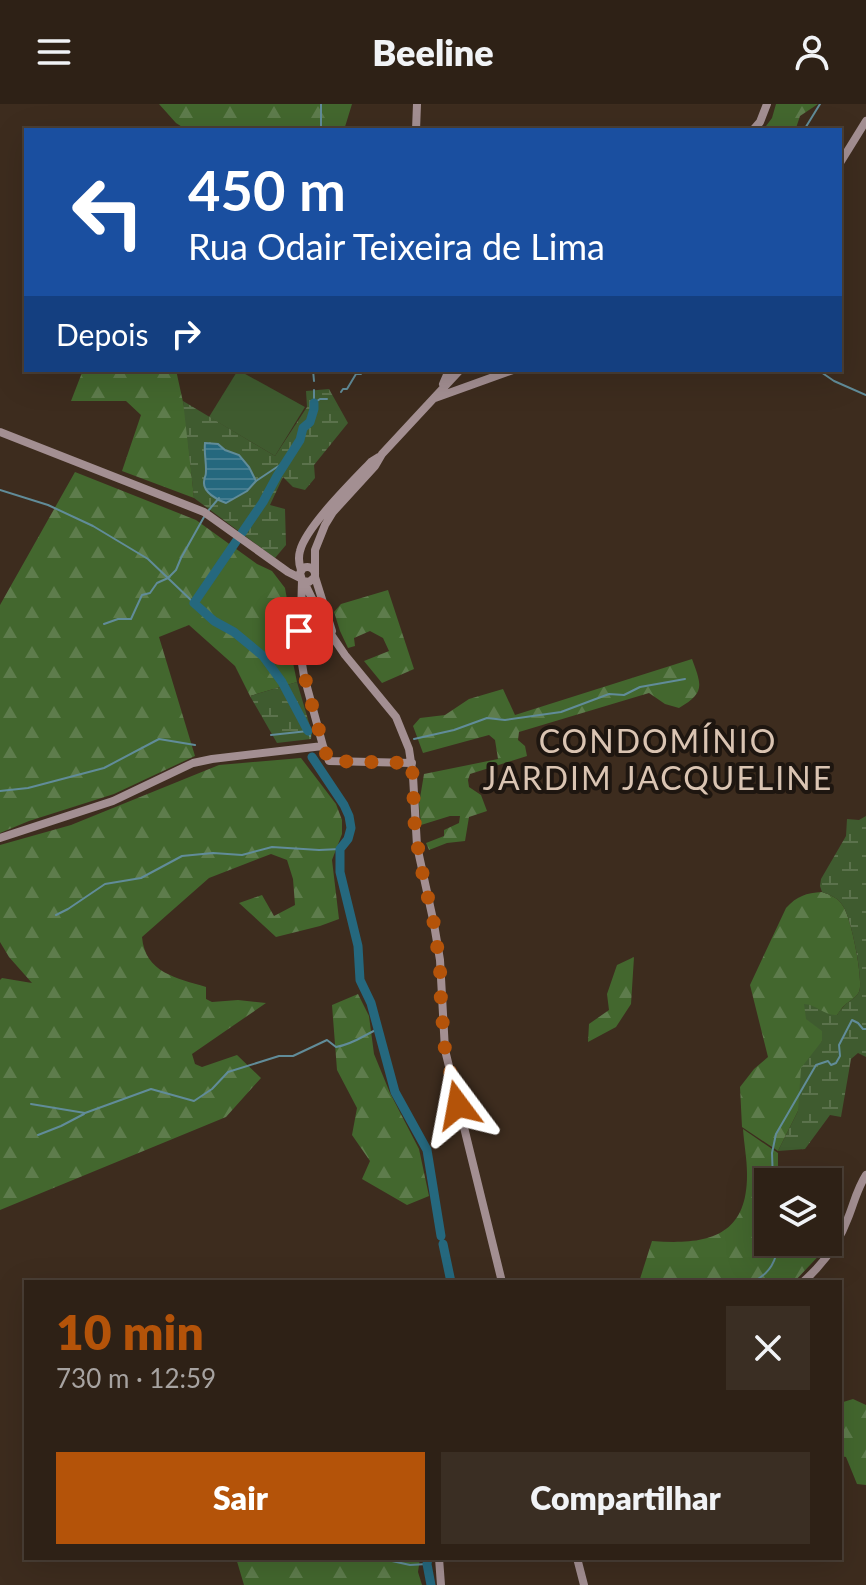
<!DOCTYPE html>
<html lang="pt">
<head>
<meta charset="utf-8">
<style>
  body { margin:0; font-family:Lato,sans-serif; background:#3a2e23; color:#f1f3f6; height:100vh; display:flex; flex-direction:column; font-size:30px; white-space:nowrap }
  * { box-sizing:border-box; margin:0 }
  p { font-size:26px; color:#a7a3a1 }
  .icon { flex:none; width:44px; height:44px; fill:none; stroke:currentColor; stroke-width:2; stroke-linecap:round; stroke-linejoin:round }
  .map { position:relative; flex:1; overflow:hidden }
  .details { position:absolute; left:24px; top:1176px; width:818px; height:280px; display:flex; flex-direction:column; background:#2e2116; border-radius:0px; box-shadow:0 8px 32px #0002,0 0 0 2px #493e35 }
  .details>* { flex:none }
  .guide { position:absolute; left:24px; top:24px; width:818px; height:244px; border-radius:0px; box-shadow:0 8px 32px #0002,0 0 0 2px #493e35; background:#1a4fa0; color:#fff; overflow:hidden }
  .fabs { position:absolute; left:754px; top:1064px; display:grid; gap:16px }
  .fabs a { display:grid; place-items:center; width:88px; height:88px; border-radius:0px; background:#2e2116; box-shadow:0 8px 32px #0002,0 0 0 2px #493e35; font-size:40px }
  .pin { position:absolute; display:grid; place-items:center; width:68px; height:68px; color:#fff; margin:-34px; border-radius:16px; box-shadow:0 4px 12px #0006 }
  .me { position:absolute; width:88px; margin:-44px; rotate:347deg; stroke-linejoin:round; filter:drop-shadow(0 0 6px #0008) }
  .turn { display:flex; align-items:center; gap:28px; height:168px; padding:0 32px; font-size:36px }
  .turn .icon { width:104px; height:104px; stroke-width:2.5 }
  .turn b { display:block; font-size:56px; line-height:68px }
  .then { display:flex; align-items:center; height:76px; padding:0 32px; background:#0003; gap:16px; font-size:30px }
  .round { display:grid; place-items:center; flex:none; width:84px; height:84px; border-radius:0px; background:#3a2e23 }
  .head { display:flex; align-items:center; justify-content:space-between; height:136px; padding:0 32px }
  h1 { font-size:48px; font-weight:800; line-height:60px; color:#b45309 }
  .action { display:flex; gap:16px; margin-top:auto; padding:16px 32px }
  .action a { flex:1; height:92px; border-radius:0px; background:#b45309; color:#fff; font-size:32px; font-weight:800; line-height:92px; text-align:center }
  .action a+a { background:#3a2e23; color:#f1f3f6 }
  header { display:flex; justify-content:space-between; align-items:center; height:104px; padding:0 32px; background:#2e2116; font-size:36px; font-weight:800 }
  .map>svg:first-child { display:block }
  .green { fill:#3f5b2f }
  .forest { fill:url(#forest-firs) }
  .wetland { fill:url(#wetland-marsh) }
  .water { fill:url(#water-rules); stroke:#618c99; stroke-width:2 }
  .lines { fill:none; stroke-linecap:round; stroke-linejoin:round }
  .stream { stroke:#618c99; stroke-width:2 }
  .river { stroke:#25687e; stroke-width:9 }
  .secondary { stroke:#a38f92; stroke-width:8 }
  .route { stroke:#b45309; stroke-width:14; stroke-dasharray:0 25.2 }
  .labels { text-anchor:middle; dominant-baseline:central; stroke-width:8; stroke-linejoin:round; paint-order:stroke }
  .quarter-label { font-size:32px; letter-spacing:2px; fill:#dac4b2; stroke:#1e1610 }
</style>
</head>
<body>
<header><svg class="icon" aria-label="menu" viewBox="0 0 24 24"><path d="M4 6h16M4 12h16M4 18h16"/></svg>Beeline<svg class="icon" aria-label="person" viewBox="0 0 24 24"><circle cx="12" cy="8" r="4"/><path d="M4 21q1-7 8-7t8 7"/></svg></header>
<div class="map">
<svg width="866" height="1481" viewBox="0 0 866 1481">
  <defs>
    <pattern id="forest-firs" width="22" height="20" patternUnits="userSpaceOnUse" patternTransform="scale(2)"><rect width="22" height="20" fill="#43672e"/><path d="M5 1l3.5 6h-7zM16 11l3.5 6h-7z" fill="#5e7c4c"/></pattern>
    <pattern id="wetland-marsh" width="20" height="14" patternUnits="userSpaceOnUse" patternTransform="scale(2)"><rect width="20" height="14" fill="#3f5b2f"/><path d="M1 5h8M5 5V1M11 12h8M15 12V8" fill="none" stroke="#5b724c"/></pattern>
    <pattern id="water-rules" width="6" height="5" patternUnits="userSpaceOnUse" patternTransform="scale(2)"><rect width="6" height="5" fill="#25687e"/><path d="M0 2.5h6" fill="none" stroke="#457d90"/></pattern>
  </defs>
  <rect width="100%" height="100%" fill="#3d2c1e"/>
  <path class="green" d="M238,266l67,37 -30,49 -66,-39z"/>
  <path class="forest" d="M159,0h193l-8,26h-157l-11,-7z
    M776,0h42l-18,12 -4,12 2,2h-35l9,-12z
    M83,266h93l9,41 9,87 -72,-27 19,-56 -15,-14h-55z
    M75,368l121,48 61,44 15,7 13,17 4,23 -3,18 11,53 -47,14 -15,-30 -46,-41 -30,12 36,119 -81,38 -85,27 -29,12v-228z
    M388,486l26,79 -32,14 -18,-22 25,-10 -6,-13 -13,-7 -16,7 1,8 -7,2 -8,-17 -6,-19 7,-8z
    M692,555c10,27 13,34 -13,49l-14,-4 -16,-11 -130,39 -1,8 7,6 2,10 -57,18 -2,6 1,7 12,8 6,16 -18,6 -4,24 -18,2 -18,7 -3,-7 18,-7v-6l15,-7 1,-7h-10l-29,9 -2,-21 5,-30 74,-15 -3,-19 -6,-5 -66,18 -10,-27 7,-8 25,-3 24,-16 34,-10 12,26z
    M301,654l35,46 6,16v14l-10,26 7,59 -19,7 -44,11 -37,-34 23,-8 12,21 21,-11 -2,-26 -6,-19 -16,-6 -62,24 -67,59c3,36 35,41 64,50v12l6,3 26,-2 28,3 -74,51 3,10 7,3 35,-12 24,23 -35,39 -226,93v-230l2,-2 30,5 -23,-26 -9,-15v-97l71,-20 148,-60z
    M822,788c9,3 16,6 21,14 8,11 21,75 16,86 -3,6 -10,9 -14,13 -2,1 -7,9 -8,10l-7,1 -5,-2 -3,27 -24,70 -20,40 -36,-24 -2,-40 14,-18 14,-12 -18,-72 36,-77c11,-12 20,-15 36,-16z
    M634,853l-3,47 -15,23 -28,15 1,-18 20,-14 -2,-16 10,-29z
    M358,890l11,22 5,38 16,39 29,56 10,47 -22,9 -45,-26 8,-18 -18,-26 5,-27 -20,-38 -5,-65z
    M743,1025l35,24v29h-10v60h47l12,5 -33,35h-155l13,-41c54,4 96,-3 95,-68 0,-14 -3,-29 -4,-44z
    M853,1295l13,6v80l-9,-1 -11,-27 -6,-1v-53z
    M236,1454h184l-2,14 4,13h-178z"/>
  <path class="wetland" d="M329,285l19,34 -34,42 1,13 -10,12 -12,-3 -10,-10 -13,28 15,4 1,36 -11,13 -81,-60 -11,-97 92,55 32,-49 -1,-16z
    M297,578l15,51 -1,6 -34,4 -27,-47z
    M866,712v241l-8,-4 -7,6 -10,58 -11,-2 -25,34 -27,2 20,-40 3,-43 21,-27v-10l-16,-12 -2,-15c12,0 20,12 33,11 2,-3 5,-7 8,-10 4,-4 11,-7 14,-13 5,-11 -8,-75 -16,-86 -5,-8 -12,-11 -21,-14l-2,-6 1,-7 25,-43 1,-17 12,1z"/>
  <path class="water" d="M205,339l13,1 7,6 14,5 10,12 7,14 -9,10 -21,12c-9,-3 -23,-11 -22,-21 1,-10 2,-2 2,-13 0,-9 -2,-17 -1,-26z"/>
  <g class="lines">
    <path class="stream" d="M321,26v-26
      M804,26l16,-26
      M313,266l1,11
      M818,266l16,11 32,14
      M314,286v13l6,-4h7
      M341,288l2,-3h4l9,-15h5l3,-4
      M256,377l33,-22
      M0,386l48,15 45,21 55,33 46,44
      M208,407l11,-13
      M104,520l14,-5h13l11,-24 8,-2 7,-10 11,-5 8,-8 5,-12 23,-41
      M271,631l37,-4 2,5
      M414,635l40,-9 33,-12 18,2 56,-8 48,-18 15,1 16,-8 45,-8
      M0,687l28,-3 76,-20 55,-29 36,6
      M56,811l12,-6 37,-25 36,-6 41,-22 31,-3 29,2 30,-8 47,3 21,-1
      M31,1000l54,9 66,-24 43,12 18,-12 16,-17 51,-16h14l34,-16 9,7c18,-3 26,-11 42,-18
      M38,1031l23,-9 23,-12
      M773,1078l-1,-29 4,-19 40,-69 12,-4 3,4 5,-2 4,-7 -1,-11 13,-25 6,3 5,6h3
      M753,1178c17,-9 24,-21 25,-40
      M380,1454l10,3
      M391,1454l1,3 18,4 17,-1"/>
    <path class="river" d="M308,627l-26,-49 -19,-26 -29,-24 -20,-11 -20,-18 69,-101 14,-26 23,-36 3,-12 7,-6 4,-13v-6
      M312,653l32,48 5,11 2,12 -3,11 -8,10v23l18,74 2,34 11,23 24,89 32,58 14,86
      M443,1140l8,38
      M428,1454l-1,6 4,21"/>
    <path class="secondary" d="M416,26l1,-26
      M753,26l7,-8 7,-18
      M840,59l26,-42
      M443,280l6,-14
      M435,294l78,-28
      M0,328l204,80 84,60 12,6
      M301,466c-2,-6 -3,-12 -1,-19 6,-24 52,-69 71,-89l8,-5
      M315,469c-2,-6 -7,-7 -12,-5l-3,5 2,7 -2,72 4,24 19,70 6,15 83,2
      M315,473l17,54
      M303,477l6,1 6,-5v-27l10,-25 8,-13 42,-46 7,-12 78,-84
      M304,478l22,45 19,28 51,62 13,32 4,27 4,70 17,78 6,36 5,90 57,232
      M0,734l113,-37 80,-38 19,-4 111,-13
      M803,1178c20,-18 36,-39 45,-64 6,-15 9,-29 18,-43
      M439,1454l2,27
      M577,1454l7,27"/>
  </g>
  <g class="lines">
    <path class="route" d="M299,527c0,29 8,54 15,82 5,16 8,32 15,48l83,2 3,68 8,45 11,48 6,43 1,36 4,47 13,55"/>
  </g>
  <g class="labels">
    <g class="quarter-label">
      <text x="658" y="636">CONDOMÍNIO<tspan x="658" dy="37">JARDIM JACQUELINE</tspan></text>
    </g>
  </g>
</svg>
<div class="fabs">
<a><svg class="icon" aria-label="layers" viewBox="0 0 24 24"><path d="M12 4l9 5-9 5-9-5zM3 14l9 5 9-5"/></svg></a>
</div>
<div class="pin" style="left:299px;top:527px;background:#d93025"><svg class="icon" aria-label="arrive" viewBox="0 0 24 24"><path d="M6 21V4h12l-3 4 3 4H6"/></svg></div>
<svg class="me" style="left:458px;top:1001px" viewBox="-20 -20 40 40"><path d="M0-17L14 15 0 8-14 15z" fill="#b45309" stroke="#fff" stroke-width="4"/></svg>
<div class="guide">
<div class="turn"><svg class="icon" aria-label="left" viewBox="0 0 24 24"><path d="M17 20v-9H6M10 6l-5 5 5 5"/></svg><div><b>450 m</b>Rua Odair Teixeira de Lima</div></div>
<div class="then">Depois<svg class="icon" aria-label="right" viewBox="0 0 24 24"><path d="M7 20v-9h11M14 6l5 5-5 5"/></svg></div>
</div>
<section class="details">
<div class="head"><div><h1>10 min</h1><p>730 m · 12:59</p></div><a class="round"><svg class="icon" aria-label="close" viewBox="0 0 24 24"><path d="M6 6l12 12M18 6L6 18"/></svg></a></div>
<div class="action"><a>Sair</a><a>Compartilhar</a></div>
</section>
</div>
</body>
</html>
